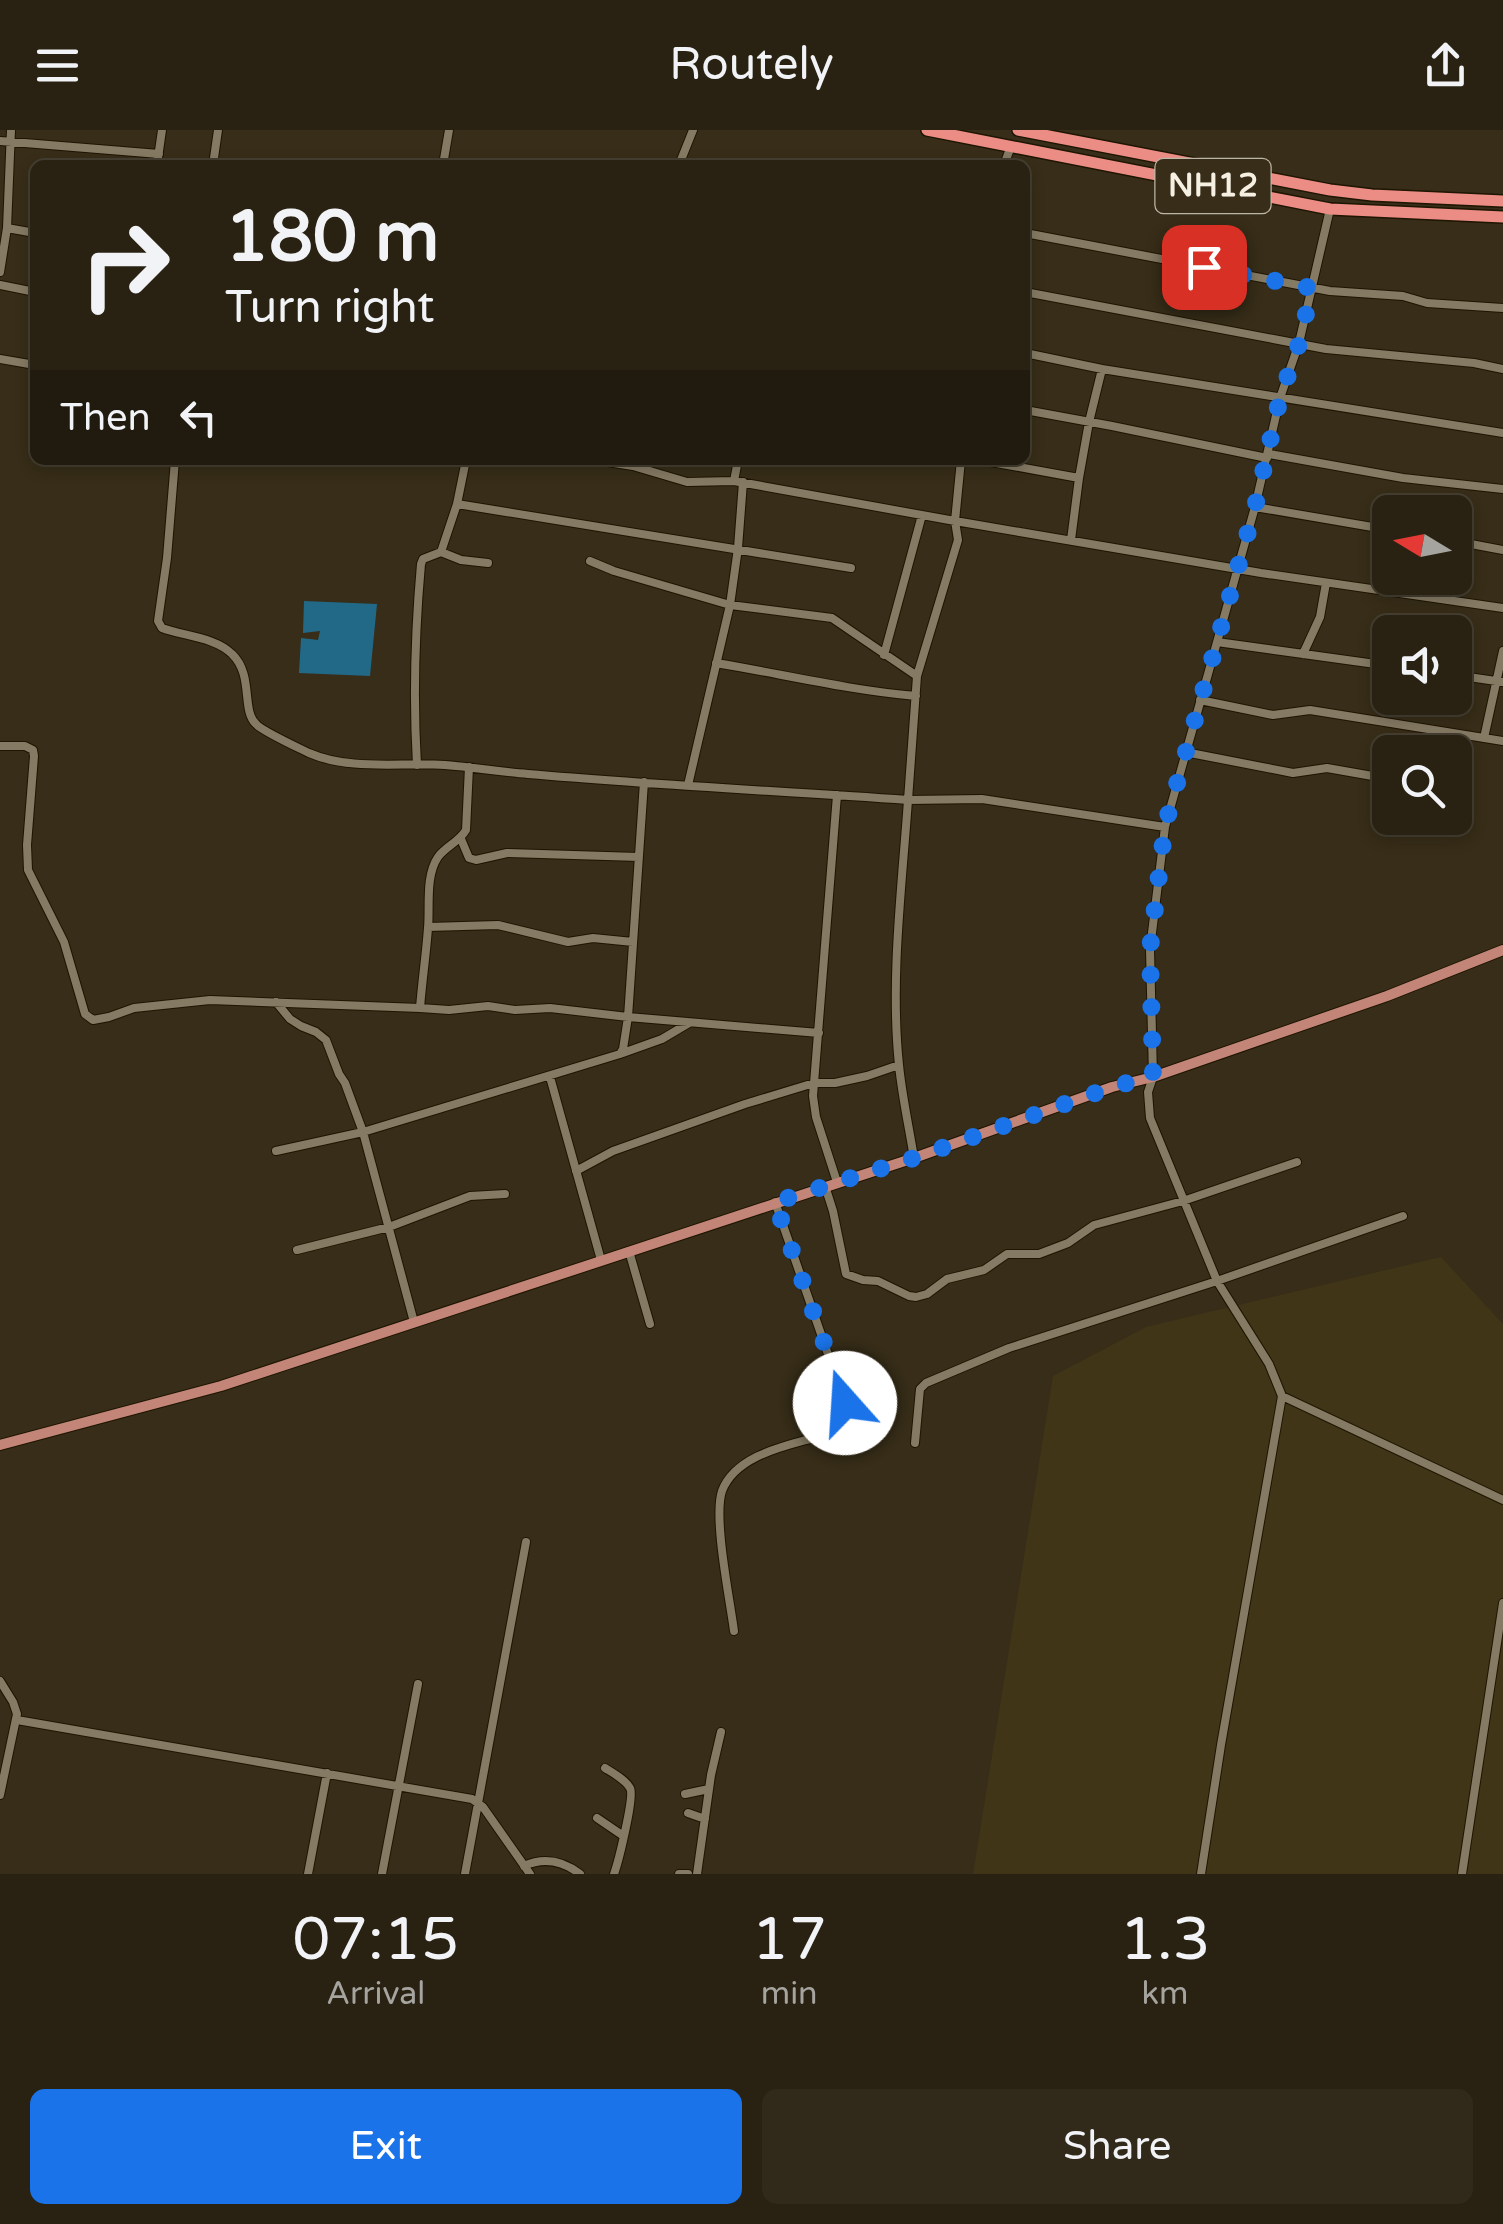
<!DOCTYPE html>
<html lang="en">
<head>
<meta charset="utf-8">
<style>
  body { margin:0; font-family:"Varela Round",sans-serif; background:#312a1b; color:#f1f3f6; height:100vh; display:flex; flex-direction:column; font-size:38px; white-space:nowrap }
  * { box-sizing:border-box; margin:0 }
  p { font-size:32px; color:#a5a49f }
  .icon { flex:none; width:55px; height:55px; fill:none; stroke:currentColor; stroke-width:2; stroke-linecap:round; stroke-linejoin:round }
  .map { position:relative; height:1744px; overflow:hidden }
  .sheet { display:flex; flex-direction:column; background:#292212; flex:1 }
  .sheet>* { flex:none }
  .banner { position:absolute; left:30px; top:30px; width:1000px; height:305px; border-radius:15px; box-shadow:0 5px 15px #0003,0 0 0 2px #453f32; background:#292212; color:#f1f3f6; overflow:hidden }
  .needle { width:65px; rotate:280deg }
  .controls { position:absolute; left:1372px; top:365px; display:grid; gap:20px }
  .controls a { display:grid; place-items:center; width:100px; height:100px; border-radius:15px; background:#292212; box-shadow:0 5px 15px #0003,0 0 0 2px #453f32; font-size:50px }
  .pin { position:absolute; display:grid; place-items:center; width:85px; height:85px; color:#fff; margin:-42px; border-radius:20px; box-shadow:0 5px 15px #0006 }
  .me { position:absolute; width:110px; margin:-55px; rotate:341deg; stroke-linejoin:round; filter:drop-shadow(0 0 8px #0008) }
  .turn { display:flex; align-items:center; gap:35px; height:210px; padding:0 30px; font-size:45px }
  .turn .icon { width:130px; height:130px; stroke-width:2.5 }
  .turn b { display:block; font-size:70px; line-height:85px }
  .then { display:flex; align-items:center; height:95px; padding:0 30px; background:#0003; gap:20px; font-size:38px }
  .eta { display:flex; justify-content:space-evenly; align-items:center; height:170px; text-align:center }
  .eta b { font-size:60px; font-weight:600; line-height:70px }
  .action { display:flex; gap:20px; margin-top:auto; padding:20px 30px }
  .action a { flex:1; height:115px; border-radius:15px; background:#1a73e8; color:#fff; font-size:40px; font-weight:600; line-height:115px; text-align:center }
  .action a+a { background:#312a1b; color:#f1f3f6 }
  header { display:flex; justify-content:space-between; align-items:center; height:130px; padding:0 30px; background:#292212; font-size:45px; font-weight:600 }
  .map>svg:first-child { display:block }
  .built { fill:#413518 }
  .water { fill:#226988 }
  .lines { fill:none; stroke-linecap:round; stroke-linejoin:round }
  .minor-casing { stroke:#1e1502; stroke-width:10 }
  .major-casing { stroke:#1e1502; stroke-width:12 }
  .highway-casing { stroke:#1e1502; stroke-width:14 }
  .minor { stroke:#857a63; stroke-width:8 }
  .major { stroke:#c28577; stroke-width:10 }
  .highway { stroke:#eb8d84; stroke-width:11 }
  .route { stroke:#1a73e8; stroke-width:18; stroke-dasharray:0 32.4 }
  .labels { text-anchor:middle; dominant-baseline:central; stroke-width:10; stroke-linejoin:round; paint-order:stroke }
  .shield { fill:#372d18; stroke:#bdb6a6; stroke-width:2.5 }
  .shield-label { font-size:32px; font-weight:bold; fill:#f6f0e3 }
</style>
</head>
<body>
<header><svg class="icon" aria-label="menu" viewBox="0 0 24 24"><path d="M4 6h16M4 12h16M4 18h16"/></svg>Routely<svg class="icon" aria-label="share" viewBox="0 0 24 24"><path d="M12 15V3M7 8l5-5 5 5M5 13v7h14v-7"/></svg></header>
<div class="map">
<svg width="1503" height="1744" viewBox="0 0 1503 1744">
  <rect width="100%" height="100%" fill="#372d18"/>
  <path class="built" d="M1441,1127l62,67v550h-530l80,-498 93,-49z"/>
  <path class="water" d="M304,471l73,3 -7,72 -71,-3 2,-35 17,2 2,-9 -17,2z"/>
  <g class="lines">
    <defs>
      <path id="minor" d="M0,11l159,13
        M157,35l5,-35
        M213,35l5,-35
        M443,35l6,-35
        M679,35l14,-35
        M1004,35l7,-19
        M7,98l28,5
        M1025,103l305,58 73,5 24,7 76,5
        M0,142l7,-44 4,-98
        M0,155l35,7
        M1025,162l301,57 148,14 29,6
        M1025,223l77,16 401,64
        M0,229l35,6
        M1025,280l87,16 155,32
        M1269,324l134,24 100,11
        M175,330l-8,98 -9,63 4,7c21,8 53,9 70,26 22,21 9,56 24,70 6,7 43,24 53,29 41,18 92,9 136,12 28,2 55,7 83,9 126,11 253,17 380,26l9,-124 41,-136 -3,-19 6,-61
        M595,330l38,6 54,16 47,-1 221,40 306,52 242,35
        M980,330l99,18 -8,62
        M1079,348l10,-56 13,-53
        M734,351l4,-21
        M457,374l394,64
        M1255,377l135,23
        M1455,411l48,9
        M441,422l16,-48 9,-44
        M590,431l24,10 116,34 102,13 85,58
        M1217,512l173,24
        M1303,524l17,-37 6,-34
        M884,525l38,-140
        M716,533c66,11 132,27 200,33
        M1455,545l48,7
        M1200,570l73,15 37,-5 193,31
        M1484,608l19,-87
        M0,616h25l8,4 1,6 -7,89 1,25 36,72 21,72 8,6 16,-3 25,-9 76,-8 210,8
        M1185,622l108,21 34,-5 57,10
        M417,635c-4,-67 -2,-134 4,-201l2,-5 18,-7 20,8 27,3
        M469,637l-3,63c-7,12 -20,16 -28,27 -13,19 -8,50 -10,71 -2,27 -6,54 -8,80l29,2 39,-4 27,4 35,-2 78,9 191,16
        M688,655l42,-180 8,-57 5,-66
        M461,709l8,19 7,2 31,-7 132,4
        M428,797l70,-2 70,17 25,-4 40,4
        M276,872l14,17 11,7 15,6 10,8 13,34 6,9 18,49 51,190
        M620,924l42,-15 27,-16
        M550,947l51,183
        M276,1021l87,-19 257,-78 3,-5 5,-32 16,-235
        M914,1028c-5,-31 -12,-62 -15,-93 -9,-86 3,-179 9,-265l74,-1 183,28
        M576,1041l37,-20 132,-47 69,-21h21l32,-7 32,-11
        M837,1052l-21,-65 -3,-21 24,-301
        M825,1056l8,25 13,63 17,6 15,1 31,15 7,1 11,-3 20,-15 37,-9 23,-16h32l29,-11 26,-18 89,-24 114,-39
        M297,1120l92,-23 81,-31 35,-2
        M629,1121l21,73
        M1282,1266l221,104
        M915,1313l5,-54 6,-6 83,-35 208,-67 186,-65
        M734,1501c-4,-31 -21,-113 -12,-140 12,-32 54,-43 84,-51 9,-2 23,-2 30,-8 8,-7 8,-20 9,-29l-70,-201
        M0,1551l13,21 4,12 -17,81
        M17,1590l455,79 11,8 47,67
        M605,1638c8,5 21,12 25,20 5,8 -12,75 -16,86
        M685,1664l24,-5
        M688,1683l17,6
        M597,1688l25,17
        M524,1736c20,-9 39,-5 56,8
        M308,1744l19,-101
        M382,1744l36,-190
        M465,1744l61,-332
        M679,1744h9
        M697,1744l14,-99 10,-43
        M1201,1744l20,-129 61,-349 -13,-32 -52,-83 -67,-163 -2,-26 5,-15 -3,-128 15,-122 90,-320 25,-109 19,-55 31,-134
        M1462,1744l41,-271"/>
      <path id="major" d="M0,1315l221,-59 693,-228 198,-71 41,-10 234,-81 116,-46"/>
      <path id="highway" d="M927,0l403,79 173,8
        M1018,0l312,60 42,5 131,6"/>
    </defs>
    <use href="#minor" class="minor-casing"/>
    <use href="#major" class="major-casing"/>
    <use href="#highway" class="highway-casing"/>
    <use href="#minor" class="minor"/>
    <use href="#major" class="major"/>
    <use href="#highway" class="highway"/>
  </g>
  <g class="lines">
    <path class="route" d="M845,1273l-70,-201 139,-44 198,-71 41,-11 -3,-127 15,-123 90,-319 25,-109 19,-54 13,-56 -108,-21"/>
  </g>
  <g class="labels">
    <rect class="shield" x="1155.5" y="29" width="115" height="54" rx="8"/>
    <g class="shield-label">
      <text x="1213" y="56">NH12</text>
    </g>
  </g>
</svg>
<div class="controls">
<a><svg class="needle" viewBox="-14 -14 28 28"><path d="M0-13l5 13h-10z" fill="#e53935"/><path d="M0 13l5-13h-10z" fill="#a5a49f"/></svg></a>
<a><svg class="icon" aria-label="sound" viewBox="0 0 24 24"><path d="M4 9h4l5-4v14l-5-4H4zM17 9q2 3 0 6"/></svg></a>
<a><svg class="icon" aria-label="search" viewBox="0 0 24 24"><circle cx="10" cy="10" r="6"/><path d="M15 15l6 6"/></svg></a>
</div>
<div class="pin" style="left:1204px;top:137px;background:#d93025"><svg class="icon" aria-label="arrive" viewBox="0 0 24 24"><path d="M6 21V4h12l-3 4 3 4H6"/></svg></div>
<svg class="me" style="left:845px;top:1273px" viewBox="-20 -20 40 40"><circle r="19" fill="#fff"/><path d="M0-13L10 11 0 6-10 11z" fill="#1a73e8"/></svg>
<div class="banner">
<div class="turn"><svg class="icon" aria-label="right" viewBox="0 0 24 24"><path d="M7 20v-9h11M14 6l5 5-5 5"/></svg><div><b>180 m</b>Turn right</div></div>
<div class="then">Then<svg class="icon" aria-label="left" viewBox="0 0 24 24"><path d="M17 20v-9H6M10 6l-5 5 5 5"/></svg></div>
</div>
</div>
<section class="sheet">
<div class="eta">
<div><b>07:15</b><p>Arrival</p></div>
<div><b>17</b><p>min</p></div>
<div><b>1.3</b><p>km</p></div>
</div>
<div class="action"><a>Exit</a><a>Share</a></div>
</section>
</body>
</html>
